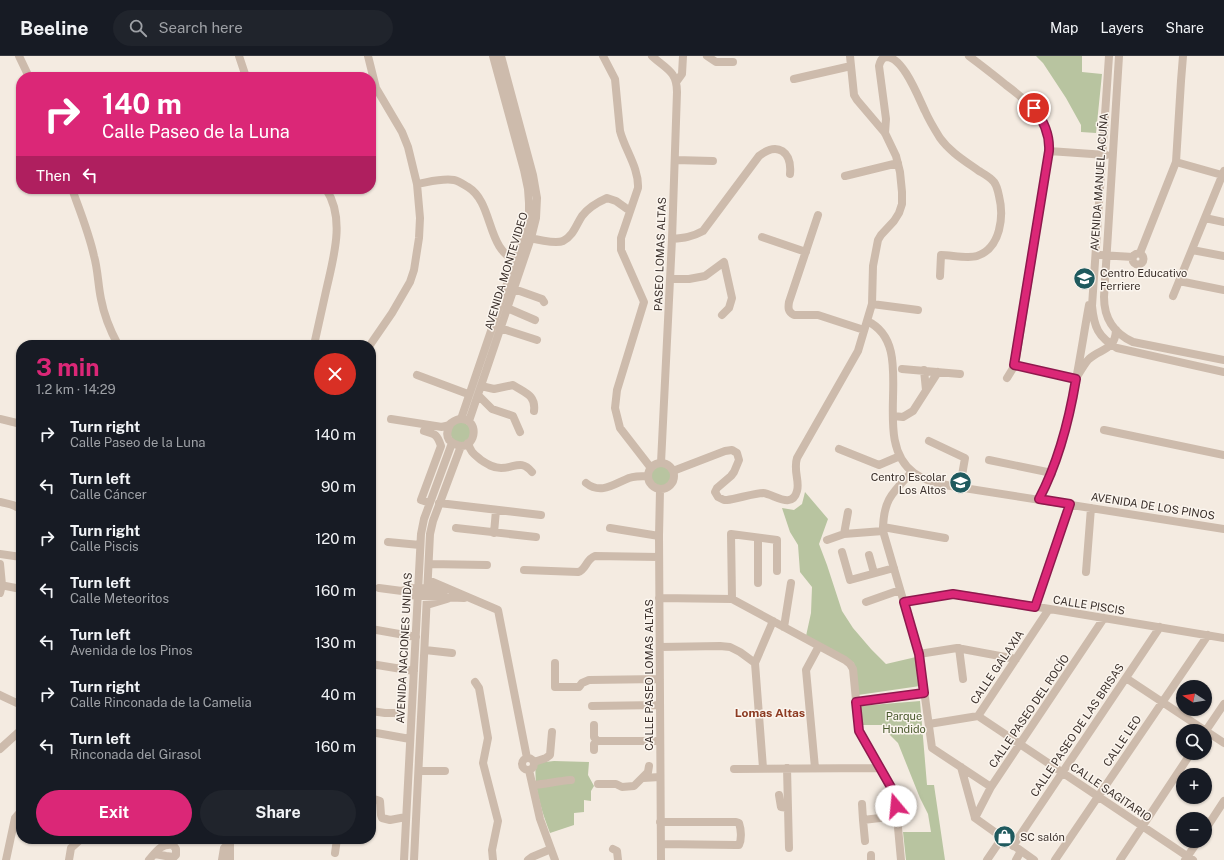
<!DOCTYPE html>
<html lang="en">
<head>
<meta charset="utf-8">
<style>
  body { margin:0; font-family:"Public Sans",sans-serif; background:#20242c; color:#f1f3f6; height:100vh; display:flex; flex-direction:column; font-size:15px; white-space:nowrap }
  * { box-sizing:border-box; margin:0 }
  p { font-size:13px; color:#9ea1a6 }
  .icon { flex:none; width:22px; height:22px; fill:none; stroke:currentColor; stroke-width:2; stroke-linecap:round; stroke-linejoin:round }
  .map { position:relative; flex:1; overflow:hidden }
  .drawer { position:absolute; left:16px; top:284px; width:360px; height:504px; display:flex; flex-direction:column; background:#171b24; border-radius:16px; box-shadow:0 1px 3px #0004 }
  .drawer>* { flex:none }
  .banner { position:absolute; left:16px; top:16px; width:360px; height:122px; border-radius:16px; box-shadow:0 1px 3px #0004; background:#db2777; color:#fff; overflow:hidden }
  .needle { width:26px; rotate:282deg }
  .tools { position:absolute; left:1176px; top:624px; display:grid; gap:8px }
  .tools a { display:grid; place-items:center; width:36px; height:36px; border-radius:50%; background:#171b24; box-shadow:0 1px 3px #0004; font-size:20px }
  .pin { position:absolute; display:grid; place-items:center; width:34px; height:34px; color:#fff; margin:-17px; border:2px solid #fff; border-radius:50%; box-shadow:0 1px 4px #0007 }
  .me { position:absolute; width:44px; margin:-22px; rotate:343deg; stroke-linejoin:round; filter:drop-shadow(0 0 3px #0008) }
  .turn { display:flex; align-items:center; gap:14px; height:84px; padding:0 20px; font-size:18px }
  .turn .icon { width:52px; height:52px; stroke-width:2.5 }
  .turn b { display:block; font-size:28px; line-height:34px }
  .then { display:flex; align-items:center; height:38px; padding:0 20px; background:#0003; gap:8px; font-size:15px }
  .round { display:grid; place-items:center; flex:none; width:42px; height:42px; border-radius:21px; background:#20242c }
  .head { display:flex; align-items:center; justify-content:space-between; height:68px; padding:0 20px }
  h1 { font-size:24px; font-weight:700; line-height:30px; color:#db2777 }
  .button { display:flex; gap:8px; margin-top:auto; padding:8px 20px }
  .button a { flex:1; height:46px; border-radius:24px; background:#db2777; color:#fff; font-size:16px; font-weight:700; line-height:46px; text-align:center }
  .button a+a { background:#20242c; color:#f1f3f6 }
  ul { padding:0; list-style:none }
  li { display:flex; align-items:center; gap:12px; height:52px; padding:0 20px }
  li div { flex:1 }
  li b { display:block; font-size:15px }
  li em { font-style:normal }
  header { display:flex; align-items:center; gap:24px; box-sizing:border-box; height:56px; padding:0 20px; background:#171b24; border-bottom:1px solid #363941 }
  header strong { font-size:19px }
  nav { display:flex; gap:22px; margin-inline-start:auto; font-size:14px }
  .search { width:280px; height:36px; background:#20242c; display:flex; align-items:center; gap:10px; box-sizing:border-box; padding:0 14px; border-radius:22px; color:#9ea1a6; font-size:15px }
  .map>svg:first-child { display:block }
  .green { fill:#b8c4a0 }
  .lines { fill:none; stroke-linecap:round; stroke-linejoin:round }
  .minor { stroke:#cdbbac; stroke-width:8 }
  .route-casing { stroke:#8e194d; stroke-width:10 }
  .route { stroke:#db2777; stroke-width:7 }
  .labels { text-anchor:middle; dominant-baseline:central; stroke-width:3; stroke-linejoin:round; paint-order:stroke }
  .street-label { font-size:11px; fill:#3b302b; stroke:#fbf5ee }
  .poi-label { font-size:11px; fill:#3b302b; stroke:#fbf5ee; text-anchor:start }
  .park-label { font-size:11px; fill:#4a5a2e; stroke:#fbf5ee }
  .neighbourhood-label { font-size:12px; font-weight:bold; fill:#8c3b22; stroke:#fbf5ee }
</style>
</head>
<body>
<header>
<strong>Beeline</strong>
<div class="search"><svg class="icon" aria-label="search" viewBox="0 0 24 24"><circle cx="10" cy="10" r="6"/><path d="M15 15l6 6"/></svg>Search here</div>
<nav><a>Map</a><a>Layers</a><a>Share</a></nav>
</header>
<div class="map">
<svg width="1224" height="804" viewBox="0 0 1224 804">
  <rect width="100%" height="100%" fill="#f4ebe1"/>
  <path class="green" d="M1036,0h46v16l20,2 -6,59 -15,-1v-7l-15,-27 -23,-35z
    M461,364l12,9 -7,15 -13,-2 -4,-13z
    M651 420a10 10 0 1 1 20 0a10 10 0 1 1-20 0Z
    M805,436l23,27 -9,25 8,21 15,46 11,17 18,21 15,15 30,-7 4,29 -62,9 -4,-32 -48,-27 5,-23 1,-26 -12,-15 -2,-27 -8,-13 -8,-24 12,2 8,-6z
    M920,645l7,84h7l11,75h-39l-3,-28h28l-3,-18 -8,-16 -22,-55 -9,-9 -4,-9h-23l-3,-19z
    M554,705l35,1 -1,13 6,11 -3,5v10l-7,-1v12l-10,1v12l-24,8c-8,-21 -17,-48 -14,-70z"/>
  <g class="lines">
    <path class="minor" d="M19,0l10,21
      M239,0l7,21
      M368,0l8,32 26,44 6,15 9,37 3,34 -1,20 -5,32 -4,12 -18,31 -22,32
      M603,0l12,23 5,52c5,19 19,37 18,57l-17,50v12l23,52 -27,88 -2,18 5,20 31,40
      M652,0c14,13 25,15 25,36l-5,147 -11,224
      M707,0l9,6h17
      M969,0c13,10 25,19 37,29 24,18 44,33 43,66l-34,214 -8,13
      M1109,0l-17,250c2,21 6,31 25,42l107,24
      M1119,0l-15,241c0,21 9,36 29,45l91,18
      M794,23l57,-13
      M677,25l5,-7 1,-18
      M885,77l1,-14 -7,-53c1,-4 2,-8 7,-9 17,-1 33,42 39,54 4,9 10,19 15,27 10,14 25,23 39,33 5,3 11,6 15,11 3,4 4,9 5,14 5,20 2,52 -22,60 -9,3 -26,-1 -36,-1l-1,21
      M1049,95l57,4
      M675,104l38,1
      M1176,106l46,13
      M845,120l53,-13
      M417,128c12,-2 25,-6 37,-4 5,1 9,4 14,7 27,17 17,64 51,75
      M72,133c8,22 17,44 22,67 4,14 4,29 7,43 3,16 9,31 17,46
      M818,159l-29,87c-1,6 -1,10 5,13h24l46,15
      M1205,162l19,4
      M526,181c8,2 30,7 37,4 11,-6 13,-16 19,-25 6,-8 16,-14 25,-18l9,3 14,10
      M762,181l44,15
      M672,183c12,-1 20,-2 31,-8l56,-75c19,-15 33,-4 31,18
      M1192,194l32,6
      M1140,197l36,-91 5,-81 2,-25
      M1132.5 203a5.5 5.5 0 1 1 11 0a5.5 5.5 0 1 1-11 0Z
      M1100,199l33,2
      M670,223h19l16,-3 19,-14 8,36 -3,10 -7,7
      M1179,225l45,9
      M514,233l28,10 2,3
      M1173,240l51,-125
      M872,248l46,6
      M507,252l28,12
      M867,265c54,25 0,118 47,152 11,8 23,10 37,13l273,43
      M500,272l37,12
      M314,289c4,-18 8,-36 12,-54 7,-32 20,-72 0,-102
      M1015,309l61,14
      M902,313l58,5
      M924,314l2,20
      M417,319l51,19
      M1078,319c4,-6 7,-12 11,-16 12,-11 26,-8 27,-29
      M481,330l13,3 19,-4c12,8 23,10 21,26
      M478,339l14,14 21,7 7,16
      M893,360l10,1 10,-6 25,-39
      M0,363l21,5
      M391,363l51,8c2,-1 6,-1 8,-3 4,-3 6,-5 11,-5 18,0 16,28 -1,27 -5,-1 -8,-3 -11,-6 -3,-5 -2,-10 1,-15
      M461,363l62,-182 6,-22v-12l-1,-14 -4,-19 -31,-114
      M469,365l62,-183 5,-20 1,-20 -4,-23 -32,-119
      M1104,374l120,25
      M424,375c11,3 13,3 17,15l-20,54 9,3
      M929,385l36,17 -5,29
      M468,387c3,10 6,11 13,17 6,4 12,8 20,8 14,0 20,-9 31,4
      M839,393l40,16 21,-9
      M989,404l63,13
      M648 420a13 13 0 1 1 26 0a13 13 0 1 1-26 0Z
      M673,415l52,-20 7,-1 5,3 2,7 -5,12 -3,4 -14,12 -2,4 3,5 6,3h3c9,-1 28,-7 36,-7 11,1 29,17 34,-2 3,-10 -4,-20 0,-33l61,-107 14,-47 1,-38 5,-26 3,-5 13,-14 5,-8 3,-9v-12l-2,-20 -4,-16 -11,-23 -28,-33 -3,-5 -4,-39
      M912,416c-20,21 -29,28 -29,59l36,123 13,94 59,39
      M586,427c15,12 28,1 43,-5 6,-2 12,-2 19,-2
      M660,434l-1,46 2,324
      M1039,443c31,-60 38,-128 50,-194
      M0,446c8,2 15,2 21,8
      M439,447l102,12
      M883,471l62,11
      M456,472l80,9
      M610,472l49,8
      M494,477l2,-23
      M844,478l4,-22
      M758,482v45
      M827,484l17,-6 39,-3
      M388,486l32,3
      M842,496l8,28 44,-12
      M0,498l21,3
      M869,499l5,18
      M0,508l2,21 -2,8
      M429,508l58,1
      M524,514l54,2c8,-2 8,-13 17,-16l64,1
      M1086,516l5,-64
      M428,524l70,30 29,148
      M0,529l21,4
      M379,532l23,3 5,4 31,2 26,1
      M402,535c13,-6 29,-1 43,-1
      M659,542l73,1 113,61 5,4 3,5 6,62 36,64 6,65
      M732,543l-1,-65 46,6v31
      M866,546l34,-12
      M904,546l49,-8 19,2 252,42
      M427,549l20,-6
      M1035,551l35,-103
      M784,571l7,-44
      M371,573l45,8
      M660,591l60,-1 10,1 10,5 15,11
      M959,592l4,31
      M425,594l27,3
      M919,598l38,-6 59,11
      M555,607v24h24l3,-4 7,-3 71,-1
      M371,608l43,7
      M1126,622l98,65
      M475,626l4,6 9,50 -5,25 15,58 -6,29 1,10
      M0,639l21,10
      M856,646l68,-9
      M592,650l68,-1
      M371,655l14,2h10
      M978,660l215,144
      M929,668l49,-8 71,-107
      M594,669v12l3,4 -3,3v6
      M371,676l39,7
      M1205,676l19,-28
      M597,685h63
      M0,693l21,-19
      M522 708a6 6 0 1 1 12 0a6 6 0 1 1-12 0Z
      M534,706l12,-4 4,-3 2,-23
      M961,711l14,51 59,42
      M763,712l-8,-105 18,-42
      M787,712l2,80
      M815,712l-9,-98 13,-24
      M734,713l146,-1
      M529,714l11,49 15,41
      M419,715h26
      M643,722l17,-1
      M598,728h18l6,3 12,-1 14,-14 1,-6
      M533,729c13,-1 25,-4 38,-5
      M779,739l2,12 7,1
      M371,742l9,3 1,14 1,3 8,2 16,-3
      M862,748l1,16 34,-4
      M975,762l16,-31 113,-169
      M863,764l2,21
      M660,766h76l3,1c2,6 3,16 0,22h-3l-75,-1
      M1205,774l19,-29
      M1013,790l147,-219
      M613,793l4,2 1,9
      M335,797l2,-14
      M871,799v5
      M6,804l9,-42 6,-7
      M69,804l2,-12 10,-9
      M149,804c7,-8 12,-17 24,-15l3,4v6l-2,2 -8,-1 -11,-2
      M222,804l2,-12 5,-5
      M230,804v-21
      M404,804l17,-326 3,-15 28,-76
      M414,804l16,-326 3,-13 28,-75
      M528,804l4,-3 19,-8
      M987,804l15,-22
      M1016,804l5,-9
      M1055,804l153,-225
      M1120,804l71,-107
      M1185,804l13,-19"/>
  </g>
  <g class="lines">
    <defs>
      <path id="route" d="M896,750v-10l-37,-65 -3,-29 68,-9 -5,-39 -15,-52 49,-8 82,13 35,-103 -31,-5c20,-38 30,-78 37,-120l-62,-14 35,-214c1,-17 -5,-30 -15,-43"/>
    </defs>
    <use href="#route" class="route-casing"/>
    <use href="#route" class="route"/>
  </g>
  <defs>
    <symbol id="school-disc" viewBox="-11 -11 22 22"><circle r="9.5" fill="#1f5a5e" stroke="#fbf5ee"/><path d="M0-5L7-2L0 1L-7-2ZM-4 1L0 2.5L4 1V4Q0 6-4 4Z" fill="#fff"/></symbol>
    <symbol id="university-disc" viewBox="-11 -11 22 22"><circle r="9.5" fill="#1f5a5e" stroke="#fbf5ee"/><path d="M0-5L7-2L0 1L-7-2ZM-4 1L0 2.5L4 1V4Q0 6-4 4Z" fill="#fff"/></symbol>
    <symbol id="shop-disc" viewBox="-11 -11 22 22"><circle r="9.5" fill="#1f5a5e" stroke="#fbf5ee"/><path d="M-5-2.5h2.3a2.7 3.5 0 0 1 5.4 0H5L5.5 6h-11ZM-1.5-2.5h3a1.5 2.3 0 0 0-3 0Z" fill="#fff"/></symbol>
  </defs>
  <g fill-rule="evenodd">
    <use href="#school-disc" x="1072" y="210" width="25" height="25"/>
    <use href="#university-disc" x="948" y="414" width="25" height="25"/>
    <use href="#shop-disc" x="992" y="768" width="25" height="25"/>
  </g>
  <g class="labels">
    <g class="street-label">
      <text transform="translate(1099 126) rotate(-86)">AVENIDA MANUEL ACUÑA</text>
      <text transform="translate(660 198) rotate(-88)">PASEO LOMAS ALTAS</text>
      <text transform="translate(506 215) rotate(-73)">AVENIDA MONTEVIDEO</text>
      <text transform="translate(1153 450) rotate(9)">AVENIDA DE LOS PINOS</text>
      <text transform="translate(1089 549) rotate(9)">CALLE PISCIS</text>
      <text transform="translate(404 592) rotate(-87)">AVENIDA NACIONES UNIDAS</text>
      <text transform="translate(997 611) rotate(-56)">CALLE GALAXIA</text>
      <text transform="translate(649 619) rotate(-90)">CALLE PASEO LOMAS ALTAS</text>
      <text transform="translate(1029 655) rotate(-56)">CALLE PASEO DEL ROCÍO</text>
      <text transform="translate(1077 674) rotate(-56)">CALLE PASEO DE LAS BRISAS</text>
      <text transform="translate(1122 685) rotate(-56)">CALLE LEO</text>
      <text transform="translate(1111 736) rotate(34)">CALLE SAGITARIO</text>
    </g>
    <g class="poi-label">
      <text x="1100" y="217">Centro Educativo<tspan x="1100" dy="13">Ferriere</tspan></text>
      <text x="946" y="421" text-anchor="end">Centro Escolar<tspan x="946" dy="13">Los Altos</tspan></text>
      <text x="1020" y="781">SC salón</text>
    </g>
    <g class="park-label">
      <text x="904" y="660">Parque<tspan x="904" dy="13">Hundido</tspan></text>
    </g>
    <g class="neighbourhood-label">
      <text x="770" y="657">Lomas Altas</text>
    </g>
  </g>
</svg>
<div class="tools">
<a><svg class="needle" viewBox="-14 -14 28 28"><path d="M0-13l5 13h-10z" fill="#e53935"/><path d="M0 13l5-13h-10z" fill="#9ea1a6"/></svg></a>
<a><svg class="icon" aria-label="search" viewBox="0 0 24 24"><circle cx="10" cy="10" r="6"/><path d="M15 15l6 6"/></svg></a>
<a>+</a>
<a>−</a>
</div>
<div class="pin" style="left:1034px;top:52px;background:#d93025"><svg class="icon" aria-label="arrive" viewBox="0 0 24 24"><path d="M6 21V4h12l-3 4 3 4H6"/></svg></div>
<svg class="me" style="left:896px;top:750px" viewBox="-20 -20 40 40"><circle r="19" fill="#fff"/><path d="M0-13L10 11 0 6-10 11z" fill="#db2777"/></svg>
<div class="banner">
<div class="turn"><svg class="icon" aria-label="right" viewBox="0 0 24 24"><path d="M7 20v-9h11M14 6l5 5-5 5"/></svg><div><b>140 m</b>Calle Paseo de la Luna</div></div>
<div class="then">Then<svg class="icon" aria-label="left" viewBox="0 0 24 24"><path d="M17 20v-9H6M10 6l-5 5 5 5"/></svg></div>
</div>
<section class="drawer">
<div class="head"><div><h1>3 min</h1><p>1.2 km · 14:29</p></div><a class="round" style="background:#d93025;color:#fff"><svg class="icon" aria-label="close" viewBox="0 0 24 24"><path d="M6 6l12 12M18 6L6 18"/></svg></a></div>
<ul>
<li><svg class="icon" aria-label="right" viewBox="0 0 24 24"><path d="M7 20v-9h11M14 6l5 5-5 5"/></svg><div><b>Turn right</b><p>Calle Paseo de la Luna</p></div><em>140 m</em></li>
<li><svg class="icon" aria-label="left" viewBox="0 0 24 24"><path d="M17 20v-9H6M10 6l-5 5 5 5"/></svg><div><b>Turn left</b><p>Calle Cáncer</p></div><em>90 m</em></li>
<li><svg class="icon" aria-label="right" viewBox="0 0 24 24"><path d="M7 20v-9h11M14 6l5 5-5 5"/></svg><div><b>Turn right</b><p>Calle Piscis</p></div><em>120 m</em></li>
<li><svg class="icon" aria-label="left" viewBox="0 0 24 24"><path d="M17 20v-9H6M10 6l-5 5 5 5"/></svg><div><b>Turn left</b><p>Calle Meteoritos</p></div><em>160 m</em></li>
<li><svg class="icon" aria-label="left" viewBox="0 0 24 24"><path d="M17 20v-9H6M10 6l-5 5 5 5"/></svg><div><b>Turn left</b><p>Avenida de los Pinos</p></div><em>130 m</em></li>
<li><svg class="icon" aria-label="right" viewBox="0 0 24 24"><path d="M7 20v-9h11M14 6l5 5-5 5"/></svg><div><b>Turn right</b><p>Calle Rinconada de la Camelia</p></div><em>40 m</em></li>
<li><svg class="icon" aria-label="left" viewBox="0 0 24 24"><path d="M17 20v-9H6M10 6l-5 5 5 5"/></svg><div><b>Turn left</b><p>Rinconada del Girasol</p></div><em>160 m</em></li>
</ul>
<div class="button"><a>Exit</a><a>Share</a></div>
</section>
</div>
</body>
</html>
